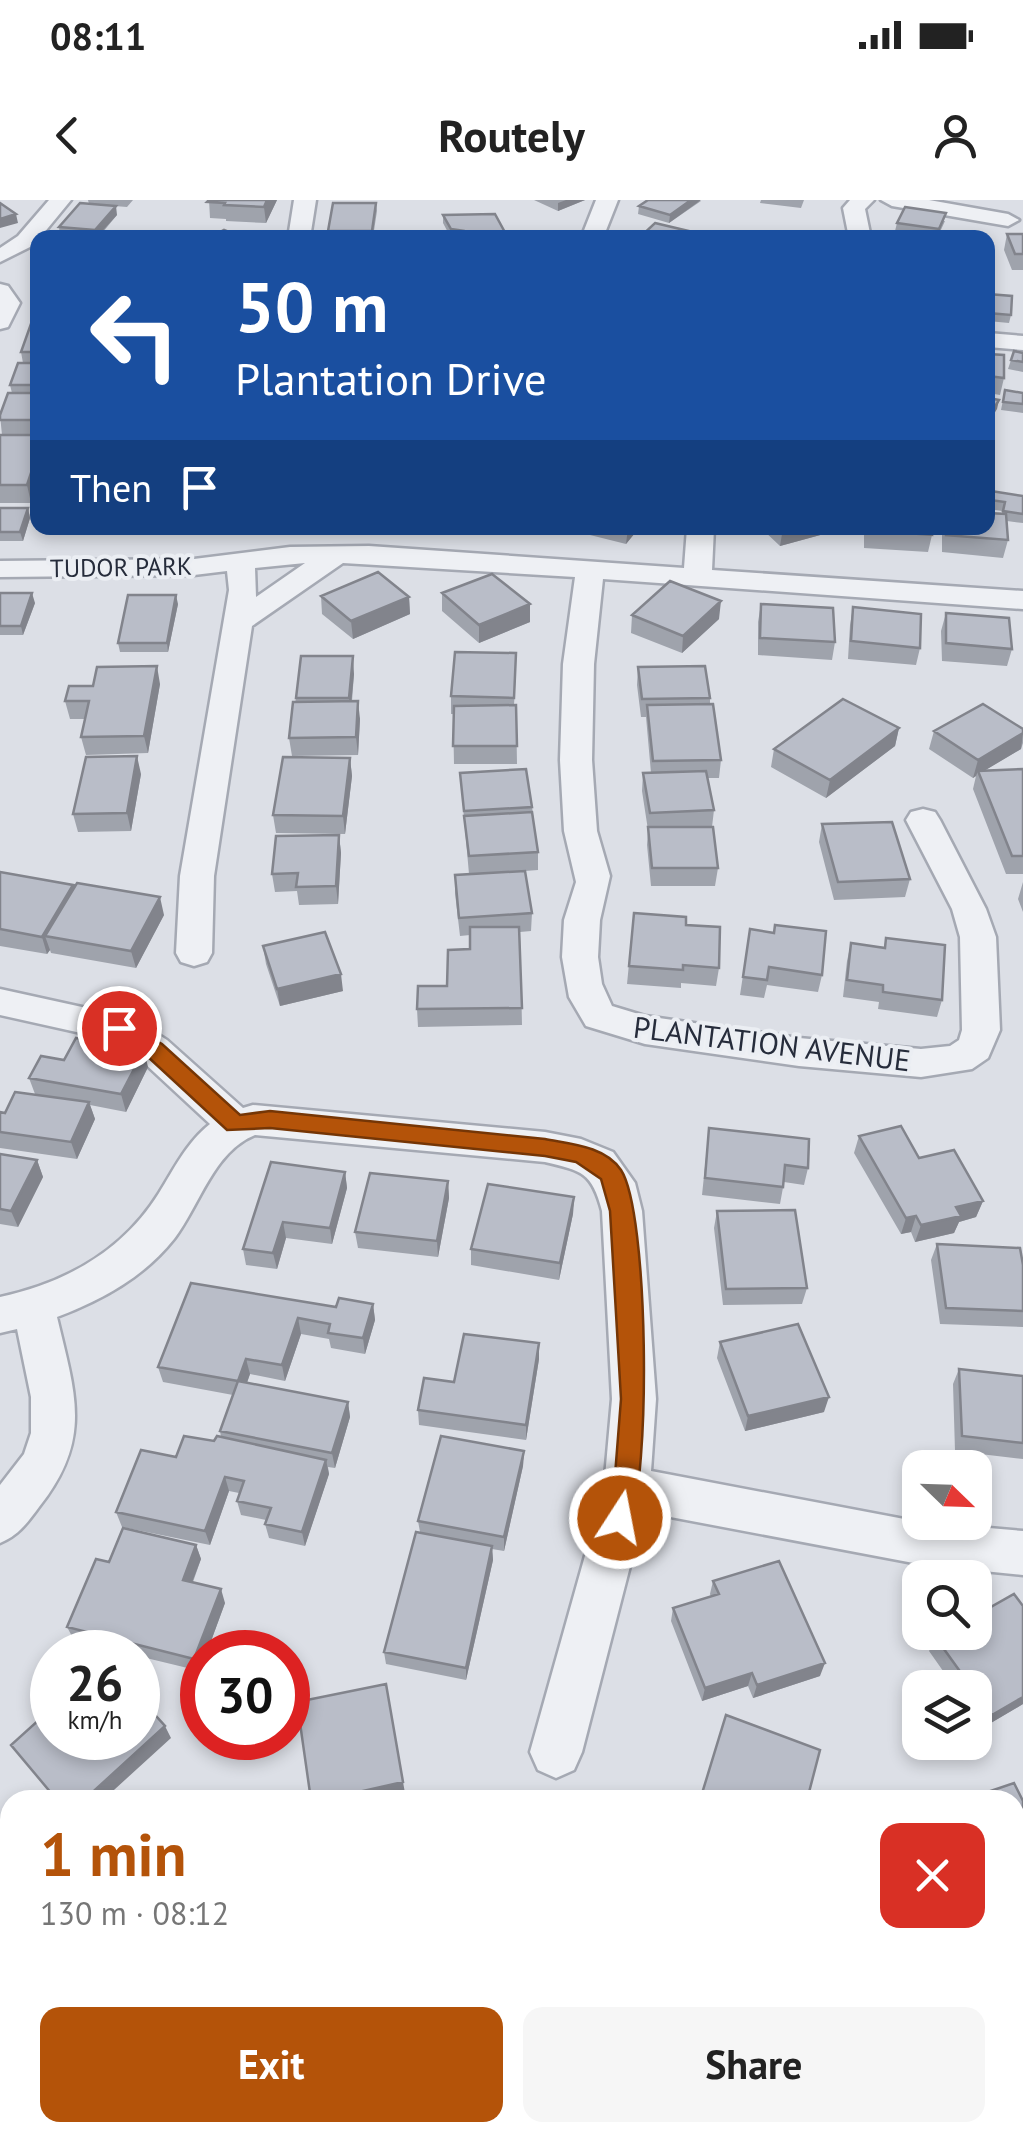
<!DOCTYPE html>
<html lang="en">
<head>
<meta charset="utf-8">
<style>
  body { margin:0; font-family:"PT Sans",sans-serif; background:#f6f6f6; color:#222; height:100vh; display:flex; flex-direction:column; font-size:38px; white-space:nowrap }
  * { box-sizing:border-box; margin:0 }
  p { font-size:32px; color:#767676 }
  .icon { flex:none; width:55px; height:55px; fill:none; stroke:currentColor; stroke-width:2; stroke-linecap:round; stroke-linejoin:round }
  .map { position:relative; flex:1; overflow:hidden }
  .panel { position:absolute; left:0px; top:1590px; width:1025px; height:352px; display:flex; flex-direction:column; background:#fff; border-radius:30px 30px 0 0; box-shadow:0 5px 15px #0003 }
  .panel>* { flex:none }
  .banner { position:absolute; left:30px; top:30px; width:965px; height:305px; border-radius:20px; box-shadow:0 5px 15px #0003; background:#1a4fa0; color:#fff; overflow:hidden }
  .needle { width:65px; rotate:113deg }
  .buttons { position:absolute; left:902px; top:1250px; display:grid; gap:20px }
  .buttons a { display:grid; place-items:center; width:90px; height:90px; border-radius:20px; background:#fff; box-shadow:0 5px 15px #0003; font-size:50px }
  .speed { position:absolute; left:30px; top:1430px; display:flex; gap:20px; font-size:50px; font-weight:700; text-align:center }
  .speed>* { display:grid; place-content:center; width:130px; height:130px; border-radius:50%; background:#fff; box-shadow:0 5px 15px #0003; line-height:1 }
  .speed small { font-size:25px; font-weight:400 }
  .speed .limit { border:15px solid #d22; background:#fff; color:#111 }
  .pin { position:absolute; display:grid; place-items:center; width:85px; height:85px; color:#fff; margin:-42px; border:5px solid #fff; border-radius:50%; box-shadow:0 2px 10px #0007 }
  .me { position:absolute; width:110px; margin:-55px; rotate:11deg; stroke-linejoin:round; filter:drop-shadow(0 0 8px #0008) }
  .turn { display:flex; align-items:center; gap:35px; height:210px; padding:0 40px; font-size:45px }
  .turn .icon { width:130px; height:130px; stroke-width:2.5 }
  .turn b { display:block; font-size:70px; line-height:85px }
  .then { display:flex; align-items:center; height:95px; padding:0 40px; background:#0003; gap:20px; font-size:38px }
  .round { display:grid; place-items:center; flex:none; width:105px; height:105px; border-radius:20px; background:#f6f6f6 }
  .overview { display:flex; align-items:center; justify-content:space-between; height:170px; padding:0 40px }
  h1 { font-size:60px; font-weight:800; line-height:75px; color:#b45309 }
  .button { display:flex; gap:20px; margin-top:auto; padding:20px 40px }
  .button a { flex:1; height:115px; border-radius:20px; background:#b45309; color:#fff; font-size:40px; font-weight:800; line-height:115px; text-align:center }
  .button a+a { background:#f6f6f6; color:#222 }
  .status { display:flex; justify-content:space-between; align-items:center; height:70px; padding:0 50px; background:#fff; direction:ltr }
  .status svg { height:28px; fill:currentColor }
  header { display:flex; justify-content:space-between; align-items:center; height:130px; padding:0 40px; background:#fff; font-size:45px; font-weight:800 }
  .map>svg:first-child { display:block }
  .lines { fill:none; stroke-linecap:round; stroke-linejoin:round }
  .street-casing { stroke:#a5a9b3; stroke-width:5 }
  .street { fill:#eef0f4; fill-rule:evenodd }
  .wall { fill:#9fa3ac }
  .shaded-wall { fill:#82848c }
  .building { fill:#b9bdc8; stroke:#82848c; stroke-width:2.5 }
  .route { fill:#b45309; stroke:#753606; stroke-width:2.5 }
  .labels { text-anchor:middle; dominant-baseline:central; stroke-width:8; stroke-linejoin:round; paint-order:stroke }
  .far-street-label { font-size:25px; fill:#262c3b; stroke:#ebeef3 }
  .street-label { font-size:30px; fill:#262c3b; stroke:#ebeef3 }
</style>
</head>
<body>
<div class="status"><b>08:11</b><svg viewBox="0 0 49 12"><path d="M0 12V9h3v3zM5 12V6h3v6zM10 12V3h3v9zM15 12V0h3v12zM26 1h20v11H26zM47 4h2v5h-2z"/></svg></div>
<header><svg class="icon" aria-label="back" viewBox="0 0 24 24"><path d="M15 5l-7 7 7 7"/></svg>Routely<svg class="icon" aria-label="person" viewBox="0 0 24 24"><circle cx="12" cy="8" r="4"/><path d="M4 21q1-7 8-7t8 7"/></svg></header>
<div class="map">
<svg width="1023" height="1941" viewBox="0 0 1023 1941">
  <rect width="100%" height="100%" fill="#dcdfe6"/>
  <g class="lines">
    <defs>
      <path id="street" d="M49,0h22l-37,45 -34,17v-14l18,-12z
        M294,0h22l-6,38h-22z
        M596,0h22l-15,38h-22z
        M850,0h24l-9,9 6,29h-22l-6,-30z
        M881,0h48l79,14 11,6 -11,6 -116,-20z
        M0,84l8,2 12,17 -12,24 -8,2z
        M988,133l35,3v14l-35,-3z
        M687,328h27l-2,42 311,21v18l-420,-30 -9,85 -2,96 5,71 13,45 -10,44 -2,37 4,27 10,22 33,10 154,22 122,11 29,-3 9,-6 3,-10 -2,-93 -8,-28 -46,-89 5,-8 12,-3 12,3 5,8 46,89 10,28 4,93 -12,28 -16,11 -51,8 -122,-11 -154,-22 -59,-18 -17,-29 -7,-40 2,-37 12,-38 -12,-51 -4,-71 3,-96 12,-87 -232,-14 -91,63 -38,250 -2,77 -5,9 -13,4 -13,-4 -5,-9 4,-77 49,-286 -2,-19 -33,4 -194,2v-16l194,-2 96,-12 79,-1 315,22zM305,363l-49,34 -1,-29z
        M0,789l132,29 35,22 76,68 10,-3 292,27 36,7 32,13 22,31 7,28 14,188 -5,72 269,51 103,9v44l-99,-10 -280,-53 -62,240 -8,18 -18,8 -18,-8 -8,-18 74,-264 8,-89 -10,-188c-10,-39 -20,-40 -57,-49l-290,-27c-42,17 -55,70 -81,104 -30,38 -72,61 -117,78 18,77 36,122 -18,190 -12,16 -20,28 -39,36v-58l24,-31 7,-21v-36l-14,-68 -17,4v-36c65,-14 123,-46 159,-104 15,-24 28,-51 51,-69l-69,-64 -33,-21 -108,-24z"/>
    </defs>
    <use href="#street" class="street-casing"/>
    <use href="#street" class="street"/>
  </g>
  <path class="wall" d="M88,0h45l-6,7 -38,-3z
    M209,0h68l-11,23 -40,-2v-2l-16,-1z
    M534,0h51l-27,11z
    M761,0h43l-3,8 -41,-5z
    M701,1l-32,22 -31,-9 1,-8z
    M376,3l1,8 -4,26 9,1h-54v-7z
    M117,15l-19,23 -38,-2 -1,-9z
    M443,15l65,23h-57l-8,-15z
    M945,21l-6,13 -44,-3 2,-8z
    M1007,34h16v36h-11l-8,-20z
    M988,94l23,21 -2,8 -21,-2z
    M38,107v176l-7,20h-31v-68h2l-2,-20 12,-22 -2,-8 13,-22 -2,-11z
    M1023,153v19l-15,-3 3,-9z
    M988,154l16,24 -4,17 -12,-2z
    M1005,190l18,3v20l-22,-3z
    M991,291l32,5v27l-16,-2 1,19 -5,18 -61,-6v-24h46l14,-14v-3l-14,-2z
    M0,308h28l2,10 -7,23h-23z
    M503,328h52l-1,3z
    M562,328h77l-13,16z
    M761,328h65l-2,6 -44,12z
    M864,328h67l1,7 -4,17 -64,-4z
    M0,393l35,10 -12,32h-23z
    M442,393l88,29 -51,21 -37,-32z
    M321,396l88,1 1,17 -57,25 -31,-25z
    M178,404l-10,48h-48l-2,-9z
    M761,404l74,38 -3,18 -74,-5v-33z
    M853,407l67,41 -4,17 -68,-6 2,-34z
    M946,413l66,36 -5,17 -65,-5 -1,-30z
    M632,415l87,4 -37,34 -51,-20z
    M638,467l72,31v6l11,56 -2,18h-11l6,32 -2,17 6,41 -3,18h-64l-4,-41 1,-15 -6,-39 1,-18h8l-5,-56h-5l-4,-32z
    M516,471l-2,34h2l1,59h-63l-1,-50h-2v-18z
    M354,474l-2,27 8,18 -2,36 -66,1 -3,-18 7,-40z
    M160,484l-12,69 -62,2 -5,-18 4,-18h-15l-5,-18 28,-15z
    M899,528l-4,18 -69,52 -55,-31 3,-18z
    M1023,529v14l-2,6 -36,21 38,-1v105h-17l-33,-85 3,-13 -3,2 -44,-29 5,-18z
    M350,558l2,18 -7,58 -69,-1 -3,-18z
    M460,573l72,34 6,45v18l-13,1 7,42 -1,18 -11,1 2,93 -104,2 -1,-18 30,-23 23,-37v-14l-10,1 -5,-43v-18l14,-1z
    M141,574l-10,57 -53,1 -5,-18z
    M822,624l88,55 -5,18 -71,3 -15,-58z
    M339,635l2,18 -3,51 -39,1 -2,-14 -22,1 -3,-18z
    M0,672l73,13 1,3 90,27 -28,53 -85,-15 -1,-3 -3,4 -47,-8z
    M1023,682v30l-5,-13z
    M634,713l52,12 33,43 -3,18 -35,-3v5l-54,-4z
    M750,729l72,46 -4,17 -51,-7 -3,13 -24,-3z
    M886,738l56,62 -5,17 -59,-8 1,-7 -36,-5 4,-36 4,-18 33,4z
    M263,746l80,45 -63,15 -14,-42z
    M64,860l84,7 -22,45 -36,-7 5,14 -18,40 -77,-11v-36l5,1 30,-19 -6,-16z
    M709,928l99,40 -4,17 -20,-3 -4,22 -78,-9z
    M859,936l60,22 64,43 -7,16 -17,5 -5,11 -39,9 -4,-10 -10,2 -47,-81z
    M0,954l37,6 6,17 -25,50 -18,-3z
    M345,972l2,16 -15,56 -46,-6 -9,31 -31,-4 -3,-16z
    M448,981l1,17 -11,59 -80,-9 -3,-16z
    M574,997l-1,17 -14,66 -88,-15v-16z
    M717,1011l90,77 -5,16 -79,1 -9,-77z
    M937,1044l86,21v62l-83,-3 -9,-64z
    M191,1083l145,24 37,-3 2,16 -10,34 -34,-6 -2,-9 -28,-5 -16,47 -35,-7 -3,9 101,19 2,15 -15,51 -7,-1 1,7 -24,72 -36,-8 -4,-14 1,-4 -25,-5 -4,-14 2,-8 -10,-2 -19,54 -88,-18 -6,-15 60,-55 38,-16 7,-4 -1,-6 13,-36 -70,-13 -5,-15z
    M720,1142l104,70 -79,19 -28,-73z
    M539,1143v16l-13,81 -107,-15 -1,-15 36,-28z
    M959,1169l64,7v83l-68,-8 -2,-67z
    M524,1251l-1,15 -19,85 -12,-2 1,11 -27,120 -80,-16 -2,-12 36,-120 -2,-11z
    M196,1345l5,14 -8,23 32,21 -25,68 -62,-15v-4h-14l-50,-12 -7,-13 42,-65z
    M713,1381l107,95 -67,22 -5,-12 -46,15 -31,-80 2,-13 38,-11 -1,-3z
    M936,1438l87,66 -39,23 -9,-12v-27h-20l-26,-37z"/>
  <path class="shaded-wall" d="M267,0h10l-11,23 -2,-16z
    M566,0h19l-27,11v-8z
    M691,0h10l-32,23 1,-8z
    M116,6l1,9 -21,23 -1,-8z
    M16,14l2,9 -18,5v-9z
    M999,200l-2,9 -9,15v-6z
    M38,252v31l-7,20 -4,-18z
    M28,308l2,10 -7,23 -3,-9z
    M628,328h11l-13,16z
    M783,328h43l-2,6 -44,12z
    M32,393l3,10 -12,32 -2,-9z
    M176,395l2,9 -10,48 -1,-9z
    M409,397l1,17 -57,25 -2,-18z
    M721,401l-2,18 -37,34 1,-17z
    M530,404v18l-51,21v-18z
    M353,456l1,18 -4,42 -1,-18z
    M157,466l3,18 -12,69 -4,-17z
    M358,501l2,18 -2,36 -2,-18z
    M899,528l-4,18 -69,52 4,-18z
    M1023,533l-2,16 -42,25 -1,-3 -2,5 -3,2 5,-18z
    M137,556l4,18 -10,57 -4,-18z
    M350,558l2,18 -7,58 -2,-18z
    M339,635l2,18 -3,51 -2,-18z
    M73,685l5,17 -33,34 5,14 -3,4 -5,-17z
    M160,697l4,18 -28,53 -5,-17z
    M341,774l2,17 -63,15 -3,-17z
    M144,850l4,17 -22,45 -5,-18z
    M89,902l6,17 -18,40 -6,-17z
    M37,960l6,17 -25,50 -7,-16z
    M345,972l2,16 -15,56 -2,-16z
    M448,981l1,17 -11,59 -1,-16z
    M574,997l-1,17 -14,66 1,-17z
    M983,1001l-7,16 -17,5 -5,11 -39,9 6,-17 35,-18z
    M916,1016l-5,16 -10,2 5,-16z
    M283,1022l3,16 -9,31 -4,-16z
    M373,1104l2,16 -10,34 -2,-16z
    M298,1118l3,16 -16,47 -3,-16z
    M539,1143v16l-13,81v-15z
    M246,1159l4,15 -8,22 -4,-15z
    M829,1197l-5,15 -79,19 3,-15z
    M348,1202l2,15 -15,51 -3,-15z
    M524,1251l-1,15 -19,85v-14z
    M326,1260l3,14 -24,72 -3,-14z
    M225,1277l4,14 -19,54 -5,-14z
    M196,1345l5,14 -13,34 -5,-13z
    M492,1346l1,14 -27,120v-12z
    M221,1389l4,14 -18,49h-5v11l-2,8 -6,-12z
    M825,1463l-5,13 -67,22 4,-13z
    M752,1473l-4,13 -46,15 3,-13z
    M1023,1497v7l-39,23 8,-12z
    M165,1526l6,12 -68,62h-19z
    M403,1582l2,11 -30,7h-52z
    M1023,1703v6l-8,3v-7z
    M188,1932h5l1,9h-5z"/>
  <path class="building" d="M209,0h58l-3,7 -40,-2 1,-2 -18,-1z
    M648,0h43l-21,15 -31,-9z
    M0,3l16,11 -16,5z
    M80,3l36,3 -21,24 -36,-3z
    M333,3h43l-4,28h-44z
    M905,7l41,6 -7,16 -42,-6z
    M495,14l13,24h-41l-3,-7 -13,-2 -8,-14z
    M655,23l42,10 -5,5h-53z
    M224,30l20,8h-35z
    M910,32l48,4v2h-49z
    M1007,34h16v20h-8z
    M988,94l24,2 -1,19 -23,-2z
    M37,107l1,45h-17z
    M1014,151l9,2v9l-12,-2z
    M988,154l16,1v23l-16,-2z
    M18,163h20v22h-28z
    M1005,190l18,3v11l-20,-2z
    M8,193h30v27h-38v-5z
    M988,198l11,2 -11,18z
    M0,235h38v17l-11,33h-27z
    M991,291l32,5v18l-20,-3 2,-9 -15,-2z
    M0,308h28l-8,24h-20z
    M988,313l18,1 2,26 -62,-5v-7h42z
    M867,328h64l1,7 -65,-5z
    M378,372l31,25 -58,24 -30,-25z
    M492,374l38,30 -51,21 -37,-32z
    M670,381l51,20 -38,35 -51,-21z
    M0,393h32l-11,33h-21z
    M128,395h48l-9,48h-49z
    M761,404l72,4 2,34 -75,-4z
    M853,407l68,7 -1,34 -69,-7z
    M946,413l63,5 3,31 -66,-6z
    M455,452l61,1 -2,45 -63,-2z
    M301,456h52l-4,42h-53z
    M157,466l-13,70 -63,1 8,-36h-24l4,-15h24l4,-19z
    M705,466l5,32 -68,1 -4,-32z
    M843,499l56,29 -69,52 -56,-31z
    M358,501l-2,36 -67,1 4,-36z
    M713,504l8,56 -68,1 -6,-56z
    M983,504l40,25v4l-45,27 -44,-29z
    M516,505l1,41h-64l1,-40z
    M137,556l-10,57 -54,1 13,-57z
    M283,557l67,1 -7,58 -70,-1z
    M526,569l6,38 -68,4 -4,-38z
    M1023,569v87h-11l-34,-85z
    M706,571l8,39 -64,3 -7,-40z
    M532,612l6,40 -69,4 -5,-40z
    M892,622l18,57 -72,3 -16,-58z
    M648,627h65l5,41h-66z
    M339,635l-3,51 -40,1 2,-14 -26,1 4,-38z
    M525,671l7,42 -73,5 -4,-43z
    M0,672l73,13 -31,52 -42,-8z
    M77,683l83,14 -29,54 -86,-15z
    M634,713l52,4v8l34,2 -1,41 -36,-3v5l-54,-4z
    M775,725l51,6 -4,44 -53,-8 -2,13 -24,-3 7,-48 24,4z
    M470,727h49l3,81 -105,1 1,-23h29l1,-36 22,-1z
    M325,732l16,42 -64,15 -14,-43z
    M886,738l59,7 -3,55 -59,-8v-7l-36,-5 4,-37 34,5z
    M76,838l68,12 -23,44 -92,-16 12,-22 23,4z
    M15,892l74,10 -18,40 -71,-10v-20l5,1z
    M901,926l18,32 35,-8 29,51 -27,6 5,9 -40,9 -5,-9 -10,2 -47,-82z
    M709,928l100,11 -1,29 -23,-3 -2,22 -78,-9z
    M0,954l37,6 -26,51 -11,-2z
    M271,962l74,10 -15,56 -47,-6 -10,31 -30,-4z
    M370,973l78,8 -11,60 -82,-9z
    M488,984l86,13 -14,66 -89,-14z
    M795,1010l12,78 -81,1 -9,-78z
    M937,1044l83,4 3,17v46l-77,-3z
    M191,1083l145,24 3,-9 34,6 -10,34 -35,-5 2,-9 -32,-6 -16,47 -36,-6 -8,22 110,21 -16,51 -112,-22 18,-50 -80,-14z
    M798,1124l31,73 -81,19 -28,-74z
    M464,1134l75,9 -13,82 -108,-15 6,-32 30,4z
    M959,1169l64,7v67l-61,-7z
    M184,1236l30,5 3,-5 109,24 -24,72 -37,-8 6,-16 -34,-7 7,-20 -19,-4 -20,54 -89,-19 25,-62 35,7z
    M441,1236l83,15 -20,86 -86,-16z
    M123,1328l73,17 -13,35 38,9 -27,70 -127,-32 29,-68 13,3z
    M416,1332l76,14 -26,122 -82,-16z
    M779,1361l46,102 -68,22 -5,-12 -47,15 -32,-80 46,-14 -6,-13z
    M1014,1394l9,12v91l-31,18 -17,-23v-4h-3l-36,-50 10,-6h29v-16z
    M386,1484l17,98 -80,18h-12l-14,-98z
    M138,1496l27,30 -81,74h-27l-46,-55 41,-37v30h86z
    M726,1515l94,35 -13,50h-107z
    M1014,1583l9,18v102l-8,2v-105h-51z
    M10,1868v49l-10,-2v-10z
    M129,1932h59l1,9h-86z
    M226,1932h41l-2,9h-40z
    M503,1933l50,4v4h-51z"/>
  <path class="route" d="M119,820l43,24 78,71 30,-4 275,28c25,5 60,7 76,31 28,43 30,307 8,356l-9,4 -10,-4 -4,-8 8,-30 7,-89 -11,-188 -9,-32 -25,-17 -31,-6 -275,-28 -43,2 -80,-74 -35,-23 -4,-5 4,-6z"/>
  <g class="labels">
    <g class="far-street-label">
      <text transform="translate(121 367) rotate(-1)">TUDOR PARK</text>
    </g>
    <g class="street-label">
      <text transform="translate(772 843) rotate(7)">PLANTATION AVENUE</text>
    </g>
  </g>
</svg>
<div class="buttons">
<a><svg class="needle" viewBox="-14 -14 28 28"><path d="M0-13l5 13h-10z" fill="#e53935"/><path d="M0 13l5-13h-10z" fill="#767676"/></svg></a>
<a><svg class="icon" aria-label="search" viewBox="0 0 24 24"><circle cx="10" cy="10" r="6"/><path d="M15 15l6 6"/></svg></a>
<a><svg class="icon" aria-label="layers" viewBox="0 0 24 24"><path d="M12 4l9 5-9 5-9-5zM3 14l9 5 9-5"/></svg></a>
</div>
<div class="speed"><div>26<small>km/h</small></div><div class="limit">30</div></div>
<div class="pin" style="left:119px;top:828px;background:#d93025"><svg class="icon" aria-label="arrive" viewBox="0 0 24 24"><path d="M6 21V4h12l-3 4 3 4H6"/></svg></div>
<svg class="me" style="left:620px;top:1318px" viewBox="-20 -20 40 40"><circle r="17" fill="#b45309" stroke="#fff" stroke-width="3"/><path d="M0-11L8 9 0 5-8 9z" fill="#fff"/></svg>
<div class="banner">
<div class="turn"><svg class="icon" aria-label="left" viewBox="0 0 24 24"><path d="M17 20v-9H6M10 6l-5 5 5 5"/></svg><div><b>50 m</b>Plantation Drive</div></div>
<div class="then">Then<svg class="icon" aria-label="arrive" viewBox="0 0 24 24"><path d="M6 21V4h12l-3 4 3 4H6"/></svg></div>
</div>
<section class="panel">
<div class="overview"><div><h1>1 min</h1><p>130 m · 08:12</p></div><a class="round" style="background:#d93025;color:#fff"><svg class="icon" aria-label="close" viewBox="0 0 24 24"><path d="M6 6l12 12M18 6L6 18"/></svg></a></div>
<div class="button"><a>Exit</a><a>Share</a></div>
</section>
</div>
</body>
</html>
